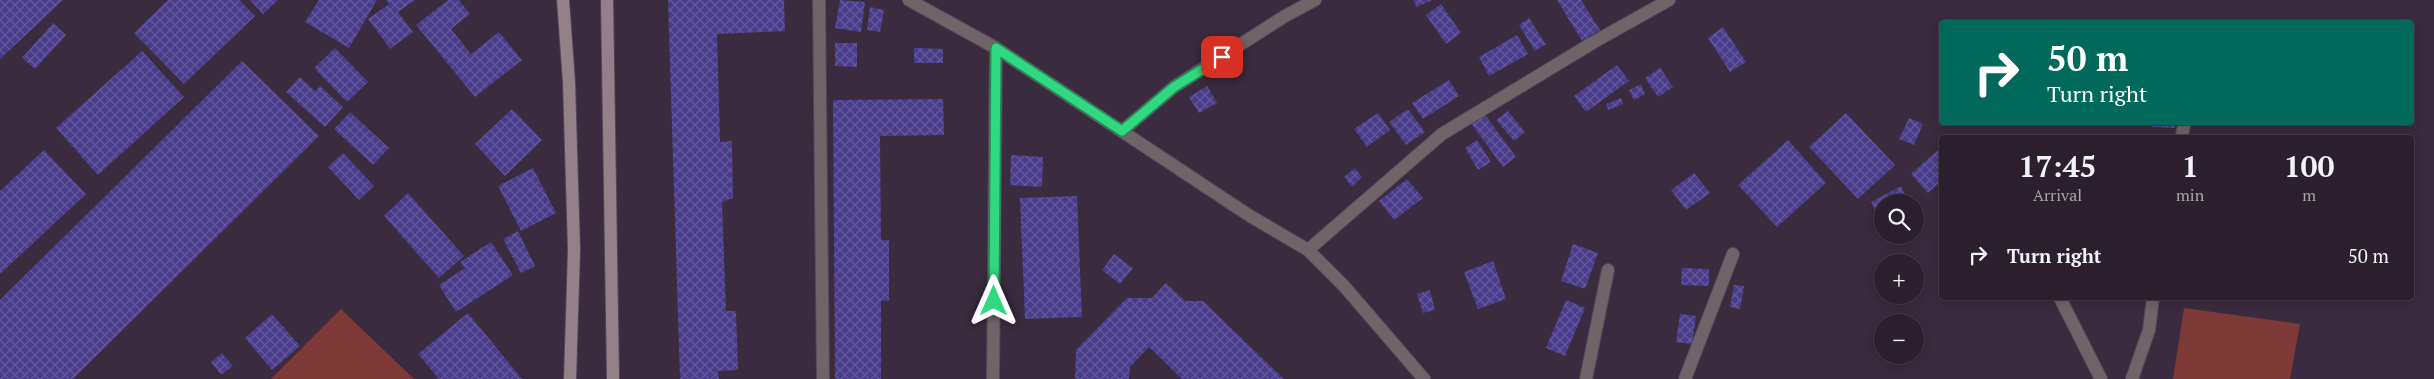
<!DOCTYPE html>
<html lang="en">
<head>
<meta charset="utf-8">
<style>
  body { margin:0; font-family:"PT Serif",serif; background:#342836; color:#f1f3f6; height:100vh; display:flex; flex-direction:column; font-size:19px; white-space:nowrap }
  * { box-sizing:border-box; margin:0 }
  p { font-size:16px; color:#a6a3aa }
  .icon { flex:none; width:28px; height:28px; fill:none; stroke:currentColor; stroke-width:2; stroke-linecap:round; stroke-linejoin:round }
  .map { position:relative; flex:1; overflow:hidden }
  .drawer { position:absolute; left:1939px; top:135px; width:475px; height:165px; display:flex; flex-direction:column; background:#2c202e; border-radius:5px; box-shadow:0 2px 12px #0003,0 0 0 1px #483e4a }
  .drawer>* { flex:none }
  .guide { position:absolute; left:1939px; top:20px; width:475px; height:105px; border-radius:5px; box-shadow:0 2px 12px #0003,0 0 0 1px #483e4a; background:#00695c; color:#fff; overflow:hidden }
  .tools { position:absolute; left:1874px; top:194px; display:grid; gap:10px }
  .tools a { display:grid; place-items:center; width:50px; height:50px; border-radius:50%; background:#2c202e; box-shadow:0 2px 12px #0003,0 0 0 1px #483e4a; font-size:25px }
  .pin { position:absolute; display:grid; place-items:center; width:42px; height:42px; color:#fff; margin:-21px; border-radius:10px; box-shadow:0 2px 8px #0006 }
  .me { position:absolute; width:55px; margin:-28px; rotate:0deg; stroke-linejoin:round; filter:drop-shadow(0 0 4px #0008) }
  .turn { display:flex; align-items:center; gap:18px; height:105px; padding:0 25px; font-size:22px }
  .turn .icon { width:65px; height:65px; stroke-width:2.5 }
  .turn b { display:block; font-size:35px; line-height:42px }
  .eta { display:flex; justify-content:space-evenly; align-items:center; height:85px; text-align:center }
  .eta b { font-size:30px; font-weight:600; line-height:35px }
  ul { padding:0; list-style:none }
  li { display:flex; align-items:center; gap:15px; height:70px; padding:0 25px }
  li div { flex:1 }
  li b { display:block; font-size:19px }
  li em { font-style:normal }
  .map>svg:first-child { display:block }
  .green { fill:#7e3a36 }
  .building { fill:url(#building-cross-hatch) }
  .lines { fill:none; stroke-linecap:round; stroke-linejoin:round }
  .lane-casing { stroke:#554759; stroke-width:14 }
  .street-casing { stroke:#554759; stroke-width:14 }
  .secondary-casing { stroke:#554759; stroke-width:14 }
  .lane { stroke:#716469; stroke-width:12 }
  .street { stroke:#716469; stroke-width:12 }
  .secondary { stroke:#948088; stroke-width:12 }
  .route-casing { stroke:#208c54; stroke-width:12 }
  .route { stroke:#31d882; stroke-width:9 }
</style>
</head>
<body>
<div class="map">
<svg width="2434" height="379" viewBox="0 0 2434 379">
  <defs>
    <pattern id="building-cross-hatch" width="8" height="8" patternUnits="userSpaceOnUse" patternTransform="scale(1.25)"><rect width="8" height="8" fill="#493d8b"/><path d="M0 0l8 8M0 8l8-8" fill="none" stroke="#63589b"/></pattern>
  </defs>
  <rect width="100%" height="100%" fill="#3a2b3e"/>
  <path class="green" d="M2184,308l116,16 -10,55h-117z
    M341,309l73,70h-143z"/>
  <path class="building" d="M0,0h63l-63,59z
    M168,0h71l16,16 -71,68 -50,-51z
    M250,0h28l-15,14z
    M319,0h58l-28,48 -44,-26z
    M386,0h29l-17,12 15,20 -23,17 -22,-30 21,-15z
    M448,0h11l11,14 -19,15 20,25 28,-22 23,28 -47,37 -59,-72z
    M668,0h116l1,31 -68,3 3,108 12,-1 1,57 -11,4 4,109h10l2,59 -20,1 1,8h-39z
    M840,0l25,2 -4,30 -26,-4z
    M1413,0h19l-15,7z
    M1557,0h24l19,30 -18,11z
    M1441,4l20,29 -15,11 -20,-29z
    M870,7l14,3 -4,22 -13,-2z
    M1529,18l17,26 -11,7 -16,-26z
    M53,23l13,12 -31,34 -13,-11z
    M1723,27l23,35 -16,10 -22,-34z
    M1517,35l11,19 -39,22 -10,-19z
    M835,43h22v24l-22,-1z
    M335,48l33,34 -21,20 -33,-34z
    M914,48l29,1v14h-29z
    M142,51l42,46 -86,78 -42,-47z
    M242,61l77,75 -246,243h-73v-79z
    M1617,65l12,16 -43,31 -12,-16z
    M1660,68l13,19 -15,10 -13,-19z
    M300,77l15,14 5,-5 23,21 -18,20 -39,-35z
    M1449,80l10,16 -36,23 -11,-16z
    M1641,84l4,10 -11,6 -5,-10z
    M1207,86l10,17 -18,10 -10,-16z
    M1621,98l2,6 -15,6 -2,-6z
    M943,99l1,36 -64,1 1,104h8v61h-8v78h-46l-2,-279z
    M512,109l30,31 -37,36 -30,-32z
    M1408,109l17,23 -19,13 -17,-23z
    M1508,111l17,21 -11,9 -18,-21z
    M350,112l39,36 -16,17 -39,-36z
    M1483,112l33,45 -13,10 -33,-45z
    M1378,113l12,17 -23,17 -13,-18z
    M1846,113l49,52 -37,34 -49,-52z
    M1909,118l14,6 -9,21 -15,-6z
    M2153,122h22v6l-23,-1z
    M1477,140l14,22 -13,8 -13,-22z
    M1788,140l38,43 -49,44 -39,-42z
    M1941,147v34l-13,12 -17,-19z
    M44,150l42,44 -86,80v-83z
    M343,153l31,33 -15,14 -31,-33z
    M1011,155l32,2 -1,30 -32,-2z
    M533,168l23,45 -35,18 -23,-45z
    M1355,168l7,9 -10,10 -8,-10z
    M1694,173l16,20 -24,17 -15,-20z
    M1407,179l16,19 -29,22 -15,-19z
    M1901,186l8,16h-27v23l-11,-23z
    M408,193l56,63 -25,22 -55,-62z
    M1077,196l5,121 -57,2 -5,-121z
    M518,231l17,35 -14,7 -18,-34z
    M491,242l22,33 -57,37 -17,-27 26,-17 -5,-6z
    M1573,244l25,9 -13,36 -24,-8z
    M1114,254l19,14 -13,16 -18,-14z
    M1493,261l13,38 -28,10 -14,-37z
    M1682,268l27,1v17l-28,-1z
    M1166,283l19,18h18l81,78h-102l-33,-32 -19,20 -1,12h-54l1,-29 51,-52h25z
    M1734,285l10,1 -4,23 -10,-2z
    M1430,290l5,20 -12,3 -6,-19z
    M1566,300l19,8 -20,48 -19,-8z
    M468,313l54,66h-83l-21,-25z
    M272,314l28,32 -28,24 -27,-32z
    M1680,314l16,2 -4,28 -16,-2z
    M222,353l11,13 -12,9 -10,-13z"/>
  <g class="lines">
    <defs>
      <path id="lane" d="M819,0l4,379"/>
      <path id="street" d="M909,0l87,48 254,168 58,34 36,36 80,93
        M1122,131l52,-44 111,-71 30,-16
        M2181,138l4,-16
        M1308,250l134,-116 152,-92 75,-42
        M2060,298l41,81
        M993,379l3,-331
        M1586,379l22,-109
        M1685,379l48,-125
        M2132,379l17,-49 4,-32"/>
      <path id="secondary" d="M563,0l6,82 5,168 -4,129
        M607,0l6,379"/>
    </defs>
    <use href="#lane" class="lane-casing"/>
    <use href="#street" class="street-casing"/>
    <use href="#secondary" class="secondary-casing"/>
    <use href="#lane" class="lane"/>
    <use href="#street" class="street"/>
    <use href="#secondary" class="secondary"/>
  </g>
  <g class="lines">
    <defs>
      <path id="route" d="M994,301l2,-253 126,83 52,-44 48,-30"/>
    </defs>
    <use href="#route" class="route-casing"/>
    <use href="#route" class="route"/>
  </g>
</svg>
<div class="tools">
<a><svg class="icon" aria-label="search" viewBox="0 0 24 24"><circle cx="10" cy="10" r="6"/><path d="M15 15l6 6"/></svg></a>
<a>+</a>
<a>−</a>
</div>
<div class="pin" style="left:1222px;top:57px;background:#d93025"><svg class="icon" aria-label="arrive" viewBox="0 0 24 24"><path d="M6 21V4h12l-3 4 3 4H6"/></svg></div>
<svg class="me" style="left:994px;top:301px" viewBox="-20 -20 40 40"><path d="M0-17L14 15 0 8-14 15z" fill="#31d882" stroke="#fff" stroke-width="4"/></svg>
<div class="guide">
<div class="turn"><svg class="icon" aria-label="right" viewBox="0 0 24 24"><path d="M7 20v-9h11M14 6l5 5-5 5"/></svg><div><b>50 m</b>Turn right</div></div>
</div>
<section class="drawer">
<div class="eta">
<div><b>17:45</b><p>Arrival</p></div>
<div><b>1</b><p>min</p></div>
<div><b>100</b><p>m</p></div>
</div>
<ul>
<li><svg class="icon" aria-label="right" viewBox="0 0 24 24"><path d="M7 20v-9h11M14 6l5 5-5 5"/></svg><div><b>Turn right</b></div><em>50 m</em></li>
</ul>
</section>
</div>
</body>
</html>
